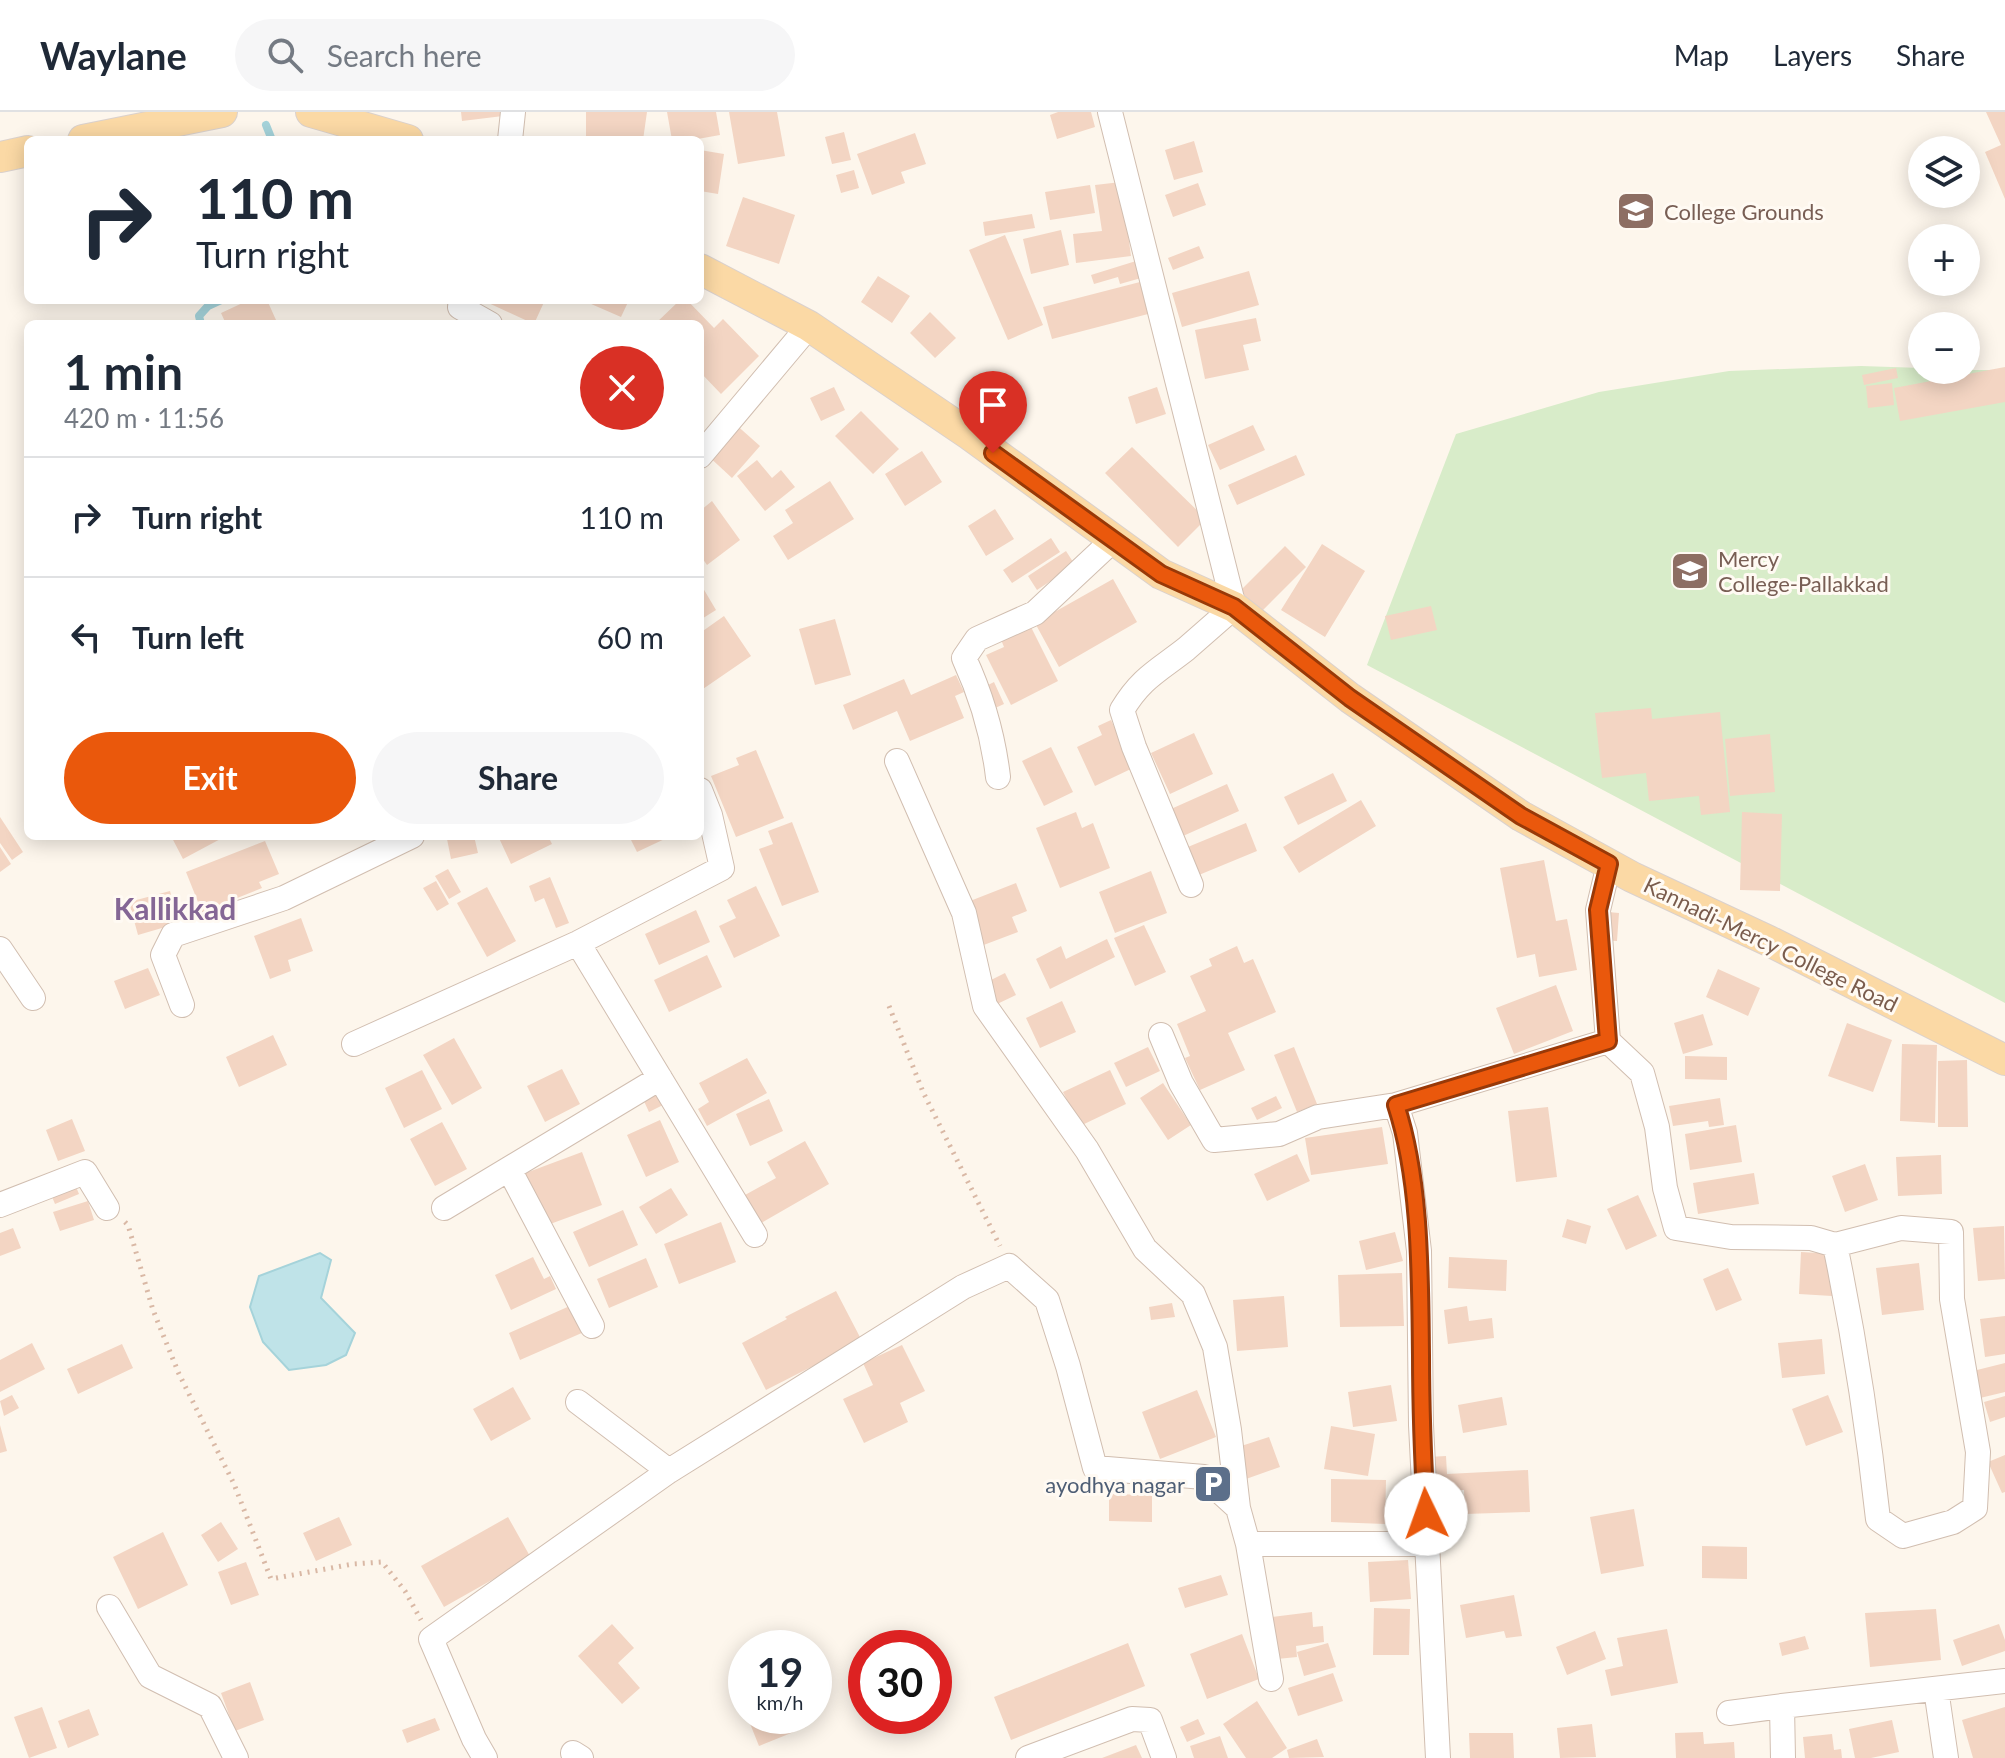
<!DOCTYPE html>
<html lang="en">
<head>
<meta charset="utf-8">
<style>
  body { margin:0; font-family:Lato,sans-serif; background:#f6f6f7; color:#1f2937; height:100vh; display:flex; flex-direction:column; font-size:30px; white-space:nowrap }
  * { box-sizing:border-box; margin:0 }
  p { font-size:26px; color:#747a83 }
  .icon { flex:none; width:44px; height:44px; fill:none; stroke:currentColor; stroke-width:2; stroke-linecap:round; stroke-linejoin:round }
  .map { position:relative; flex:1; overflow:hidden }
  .sheet { position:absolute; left:24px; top:208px; width:680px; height:520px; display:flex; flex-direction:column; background:#fff; border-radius:12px; box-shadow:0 4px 20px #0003 }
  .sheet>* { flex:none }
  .guide { position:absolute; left:24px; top:24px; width:680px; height:168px; border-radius:12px; box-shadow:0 4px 20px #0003; background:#fff; color:#1f2937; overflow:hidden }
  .tools { position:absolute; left:1908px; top:24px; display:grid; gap:16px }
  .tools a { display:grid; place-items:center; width:72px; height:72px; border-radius:50%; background:#fff; box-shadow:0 4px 20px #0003; font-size:40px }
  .speed { position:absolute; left:728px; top:1518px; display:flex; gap:16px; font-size:40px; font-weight:700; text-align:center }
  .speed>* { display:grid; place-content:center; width:104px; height:104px; border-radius:50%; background:#fff; box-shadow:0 4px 20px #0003; line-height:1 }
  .speed small { font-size:20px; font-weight:400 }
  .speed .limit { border:12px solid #d22; background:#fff; color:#111 }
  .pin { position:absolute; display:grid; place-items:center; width:68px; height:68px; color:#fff; margin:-82px -34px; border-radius:50% 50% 50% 0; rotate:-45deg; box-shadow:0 0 8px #0007 }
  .pin .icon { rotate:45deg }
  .me { position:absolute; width:88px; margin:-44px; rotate:357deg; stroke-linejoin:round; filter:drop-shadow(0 0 6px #0008) }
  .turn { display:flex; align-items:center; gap:28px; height:168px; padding:0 40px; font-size:36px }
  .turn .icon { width:104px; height:104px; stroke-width:2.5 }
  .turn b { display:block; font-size:56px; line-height:68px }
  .round { display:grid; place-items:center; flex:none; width:84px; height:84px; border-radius:42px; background:#f6f6f7 }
  .summary { display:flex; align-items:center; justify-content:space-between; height:136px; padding:0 40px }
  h1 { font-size:48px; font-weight:700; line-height:60px }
  .action { display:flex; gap:16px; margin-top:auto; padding:16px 40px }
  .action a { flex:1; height:92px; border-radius:48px; background:#ea580c; color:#fff; font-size:32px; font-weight:700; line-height:92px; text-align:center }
  .action a+a { background:#f6f6f7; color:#1f2937 }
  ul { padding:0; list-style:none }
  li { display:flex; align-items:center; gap:24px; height:120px; padding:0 40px; border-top:2px solid #e0e1e3 }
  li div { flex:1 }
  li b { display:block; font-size:30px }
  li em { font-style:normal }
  header { display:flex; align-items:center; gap:48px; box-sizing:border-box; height:112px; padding:0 40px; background:#fff; border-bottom:2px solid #e0e1e3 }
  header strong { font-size:38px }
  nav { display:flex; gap:44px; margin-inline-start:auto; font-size:28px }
  .search { width:560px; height:72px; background:#f6f6f7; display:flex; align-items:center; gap:20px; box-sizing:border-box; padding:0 28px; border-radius:44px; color:#747a83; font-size:30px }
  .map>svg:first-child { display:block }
  .green { fill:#d8ecc9 }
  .water { fill:#bfe3e8; stroke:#a5d3da; stroke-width:2 }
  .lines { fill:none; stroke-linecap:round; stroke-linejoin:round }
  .stream { stroke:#a5d3da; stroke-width:8 }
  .building { fill:#f3d5c3 }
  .minor-casing { stroke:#d1beb0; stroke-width:26 }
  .major-casing { stroke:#dad1cd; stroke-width:32 }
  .path { stroke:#d9b8a5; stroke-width:5; stroke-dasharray:2 6; stroke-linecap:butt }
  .minor { stroke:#fff; stroke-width:24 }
  .major { stroke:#fbd9a5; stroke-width:30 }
  .route-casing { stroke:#983908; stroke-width:20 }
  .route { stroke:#ea580c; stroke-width:14 }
  .labels { text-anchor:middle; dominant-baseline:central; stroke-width:6; stroke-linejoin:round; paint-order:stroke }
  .education-label { font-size:22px; fill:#785e54; stroke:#fffaf3; text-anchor:start }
  .street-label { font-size:22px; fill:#7a5c4d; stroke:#fffaf3 }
  .service-label { font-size:22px; fill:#4e5e75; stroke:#fffaf3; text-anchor:end }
  .district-label { font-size:30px; font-weight:bold; fill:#846695; stroke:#fffaf3 }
</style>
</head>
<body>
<header>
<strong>Waylane</strong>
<div class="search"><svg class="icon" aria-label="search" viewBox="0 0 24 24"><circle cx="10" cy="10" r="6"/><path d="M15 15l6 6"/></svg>Search here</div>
<nav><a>Map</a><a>Layers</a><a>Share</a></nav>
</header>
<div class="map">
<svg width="2005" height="1646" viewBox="0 0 2005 1646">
  <rect width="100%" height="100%" fill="#fdf6ec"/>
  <path class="green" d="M1861,254l61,2v2h83v633l-638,-338 89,-231 143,-42 130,-21z"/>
  <path class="water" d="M320,1141l11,7 -10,38 34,35 -9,22 -20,10 -37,5 -26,-28 -13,-35 9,-31z"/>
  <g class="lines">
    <path class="stream" d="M266,13l6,15
      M201,212l-2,-8 9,-10 13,-6"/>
  </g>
  <path class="building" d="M461,0h41l1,4 -41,5z
    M586,0h61l-4,28h-57z
    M667,0h49l4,23 -28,5h-20z
    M729,0h48l8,44 -47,8z
    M1058,0h33l4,15 -38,12 -7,-24z
    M1986,0h19v87l-20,-47 16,-7z
    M844,20l7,28 -19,4 -7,-27z
    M915,21l11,31 -25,8 4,11 -33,12 -15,-41z
    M1194,29l9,31 -29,8 -9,-30z
    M700,38l24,4 -6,40 -18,-3z
    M854,58l5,18 -18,5 -5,-18z
    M1121,70l10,74 -55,7 -3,-29 29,-3 -7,-46z
    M1198,71l8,22 -33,12 -8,-22z
    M1090,73l5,28 -45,7 -5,-28z
    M743,85l52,18 -16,49 -53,-18z
    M1032,102l3,14 -50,8 -2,-14z
    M1061,118l8,35 -38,9 -8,-35z
    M1005,123l38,90 -35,15 -39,-90z
    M1199,134l5,12 -31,12 -5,-12z
    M1136,149l5,17 -21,6 -2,-7 -24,7 -3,-9z
    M1249,159l10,34 -77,22 -10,-34z
    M878,164l32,20 -18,27 -31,-21z
    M1140,170l8,32 -96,25 -9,-32z
    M249,188h18l9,20 -10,4h-40l-5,-11z
    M482,188h63l-11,24z
    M582,188h47l-8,17z
    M680,188h7l27,28 9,-9 36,37 -38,38 -21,-22v-48h-45z
    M930,200l26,26 -21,20 -25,-25z
    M1256,206l5,23 -18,4 6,25 -44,9 -10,-49z
    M2005,255v35l-105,19 -6,-33z
    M1896,256l2,10 -34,7 -2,-10z
    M1892,271l2,22 -26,3 -2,-22z
    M834,275l11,23 -24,11 -11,-23z
    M1157,275l9,27 -30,10 -8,-27z
    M861,299l38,38 -26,25 -38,-38z
    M733,310l27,24 -28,32 -27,-25z
    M1253,313l12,25 -45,20 -12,-25z
    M1132,335l74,72 -28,28 -73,-74z
    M922,339l20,31 -37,24 -20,-32z
    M1296,343l9,20 -68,30 -9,-20z
    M757,348l15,18 9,-8 14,17 -30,24 -28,-35z
    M830,369l24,38 -66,41 -15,-24 20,-13 -8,-13z
    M712,389l28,39 -33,25 -7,-10v-44z
    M995,397l19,30 -28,17 -18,-30z
    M1051,426l9,14 -48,31 -9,-13z
    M1322,432l43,27 -40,66 -44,-27z
    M1285,434l21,21 -45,45 -21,-21z
    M1066,439l9,14 -38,25 -9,-14z
    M1113,467l24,43 -78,45 -24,-44z
    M700,471l16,27 -16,10z
    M1431,494l6,24 -46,10 -6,-24z
    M724,504l27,40 -51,35v-58z
    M835,507l16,56 -36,10 -16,-56z
    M1029,511l29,58 -47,24 -25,-50 18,-8 -4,-10z
    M956,563l8,17 -9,4 9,22 -54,23 -13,-30 -44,19 -10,-25 61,-26 7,16z
    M994,570l10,22 -11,5 -9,-22z
    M1651,596l1,11 68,-7 10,100 -29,3 -2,-19 -50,5 -3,-28 -44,5 -7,-65z
    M1111,608l22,48 -38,18 -18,-39 25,-12 -4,-9z
    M1194,621l19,41 -43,20 -19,-41z
    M1770,622l5,58 -45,4 -5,-57z
    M1051,635l22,45 -29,14 -22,-45z
    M756,638l28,68 -48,19 -25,-61 28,-11 -3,-7z
    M1333,661l14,28 -49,24 -14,-28z
    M1227,672l12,27 -56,25 -12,-27z
    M1361,688l15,26 -77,47 -16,-26z
    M1076,700l6,16 11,-5 17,45 -50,20 -24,-60z
    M1742,700l40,2 -2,77 -40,-1z
    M0,705l23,35 -11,8 -12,-17z
    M792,710l27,70 -37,14 -23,-57 14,-5 -5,-13z
    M1246,711l11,28 -63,26 -11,-28z
    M171,724h55l-43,23z
    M462,724h12l4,17 -27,6 -4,-20z
    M498,724h50l4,8 -41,20z
    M629,724h42l-34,16z
    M265,729l14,33 -20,8 3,6 -60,24 -16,-40z
    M0,735l11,17 -11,8z
    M1544,748l12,61 11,-2 10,51 -38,7 -4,-23 -18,4 -17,-90z
    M448,757l13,23 -12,7 -14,-23z
    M1151,759l16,42 -52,20 -16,-41z
    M550,765l19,46 -13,5 -12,-30 -9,4 -6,-16z
    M436,769l13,23 -12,7 -14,-23z
    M1016,771l11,28 -15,6 6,15 -37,14 -16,-43z
    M756,774l24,50 -46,22 -15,-32 17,-8 -9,-18z
    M487,775l29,54 -29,16 -30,-54z
    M170,779l9,32 -41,12 -9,-33z
    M696,798l14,32 -51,23 -14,-31z
    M1597,799l22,2 -2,28 -22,-1z
    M301,806l12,33 -25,9 3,11 -21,8 -16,-43z
    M1144,813l22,47 -31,14 -21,-48z
    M1107,827l8,18 -65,32 -14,-30 25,-13 5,13z
    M1237,834l7,17 9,-4 23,53 -48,21 17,37 -45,20 -15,-32 5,-2 -13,-32 29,-13 -16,-35 22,-10 -3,-7z
    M707,843l15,32 -53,25 -15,-32z
    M148,856l12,27 -35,14 -11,-28z
    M1718,857l42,19 -12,28 -42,-19z
    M1005,861l11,22 -21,10 -10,-22z
    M1556,873l17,46 -59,23 -18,-46z
    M1062,889l14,31 -36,16 -14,-30z
    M1703,902l10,31 -30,9 -9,-31z
    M1847,911l45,17 -19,52 -45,-16z
    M273,923l14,30 -48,22 -13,-30z
    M454,926l28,50 -30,17 -29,-50z
    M1902,932l35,1 -2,78 -35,-2z
    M1148,935l12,24 -34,16 -12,-24z
    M1294,935l23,57 -20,8 -23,-57z
    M1685,944l42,1v23l-42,-1z
    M747,946l20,35 -60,33 -9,-17 11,-7 -10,-19z
    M1967,948l1,67h-30v-66z
    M562,957l18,35 -35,18 -18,-36z
    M422,958l20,39 -38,19 -19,-40z
    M1110,958l16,34 -46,22 -17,-34z
    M1163,971l28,42 -23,15 -28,-42z
    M657,977l8,15 -16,8 -7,-15z
    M1276,984l6,12 -25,12 -6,-12z
    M1720,986l4,27 -15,2 -1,-6 -35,5 -4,-20z
    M769,987l14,32 -33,15 -14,-32z
    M1548,995l9,70 -41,5 -8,-71z
    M72,1007l13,32 -27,10 -12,-31z
    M660,1008l19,42 -33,15 -19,-42z
    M442,1010l25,47 -32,17 -25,-47z
    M1736,1013l6,37 -52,8 -5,-36z
    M1382,1015l6,37 -77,11 -6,-37z
    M805,1029l24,43 -68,39 -16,-28 31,-17 -9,-16z
    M582,1040l20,53 -60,22 -19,-53z
    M1297,1042l13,27 -43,20 -13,-27z
    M1941,1043l1,39 -44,2 -2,-39z
    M1865,1052l13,36 -33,12 -13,-36z
    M1754,1061l5,31 -61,10 -5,-31z
    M74,1070l5,12 -24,10 -5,-12z
    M671,1076l17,27 -32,19 -17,-27z
    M1638,1083l19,41 -31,14 -19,-41z
    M88,1089l6,19 -34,11 -7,-19z
    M623,1098l15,35 -49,22 -16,-35z
    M1567,1107l24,7 -5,18 -24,-7z
    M721,1110l15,40 -57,22 -15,-40z
    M2004,1114l1,53 -27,2 -5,-53z
    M13,1116l8,20 -21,8v-23z
    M1395,1120l8,29 -37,9 -7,-29z
    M1801,1140l34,2 -3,42 -33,-2z
    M533,1145l11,22 6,-3 6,13 -45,21 -16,-35z
    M1449,1145l58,3 -1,31 -58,-3z
    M646,1146l12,29 -49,21 -12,-29z
    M1919,1151l5,47 -42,5 -6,-47z
    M1728,1156l14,32 -26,11 -13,-32z
    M1402,1161l2,53 -64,1 -2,-52z
    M836,1179l26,50 -96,49 -24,-47 45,-24 -2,-2z
    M1284,1184l4,51 -51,4 -4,-51z
    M1172,1191l3,14 -24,3 -2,-13z
    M572,1193l12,27 -64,28 -11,-27z
    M1467,1194l2,15 23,-3 2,20 -46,6 -4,-34z
    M2005,1204v38l-20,3 -5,-38z
    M1822,1227l3,35 -43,4 -4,-35z
    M32,1231l13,26 -45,23v-32z
    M122,1232l11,24 -55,26 -11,-25z
    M902,1233l23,46 -25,12 8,19 -44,21 -21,-44 30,-14 -10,-22z
    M2005,1251v29l-25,6 -7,-27z
    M1391,1273l6,36 -44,6 -5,-35z
    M513,1275l18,32 -40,22 -18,-32z
    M1197,1278l19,47 -56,22 -18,-47z
    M12,1283l7,13 -15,8 -4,-15z
    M1828,1283l15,37 -37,14 -14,-37z
    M2005,1284v21l-15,5 -6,-20z
    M1502,1285l5,28 -44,8 -5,-28z
    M0,1313l7,26 -7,2z
    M1331,1314l44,8 -7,42 -44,-7z
    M1269,1325l11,30 -34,12 -11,-31z
    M2005,1343v37l-3,1 -14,-31z
    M1446,1344l1,18 81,-4 2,42 -65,2 -1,-24 -34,1 -2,-34z
    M1331,1367l55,1 -1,44 -54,-2z
    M1109,1382l43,1v27l-43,-1z
    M1634,1397l10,57 -43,8 -11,-57z
    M339,1405l13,28 -36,16 -13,-28z
    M508,1405l23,41 -87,49 -23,-41z
    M221,1410l17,27 -20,13 -17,-27z
    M163,1420l25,53 -50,24 -25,-52z
    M1702,1434l45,1v32l-45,-1z
    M1408,1448l3,39 -41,3 -2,-40z
    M246,1450l13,33 -28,10 -13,-33z
    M1221,1463l7,20 -43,13 -7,-20z
    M1514,1483l8,41 -16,2 -2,-7 -38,7 -6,-33z
    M1374,1496l36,1 -1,46h-36z
    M1936,1497l5,51 -71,7 -5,-54z
    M1312,1500l1,15 10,-1 1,16 -28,4 1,11 -20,2 -5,-42z
    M612,1512l22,24 -16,15 22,25 -18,16 -44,-48z
    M1999,1512l6,16v11l-43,15 -9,-26z
    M1667,1517l11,54 -67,13 -6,-26 18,-4 -6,-28z
    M1595,1519l11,28 -39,16 -11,-28z
    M1242,1522l17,45 -52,20 -17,-45z
    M1805,1524l4,13 -27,7 -3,-13z
    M1128,1531l17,43 -134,54 -17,-43z
    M1328,1531l8,24 -32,9 -7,-24z
    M1333,1561l10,28 -45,15 -10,-28z
    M250,1570l14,38 -29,11 -14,-38z
    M1257,1589l30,47 -15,10h-26l-23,-34z
    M42,1595l15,41 -28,10 -15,-41z
    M2005,1595v51h-32l-11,-38z
    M89,1597l10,26 -31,13 -10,-27z
    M747,1604h55l4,11 -47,19z
    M435,1606l5,12 -33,13 -5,-13z
    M1198,1607l7,15 -18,8 -7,-15z
    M1892,1608l7,32 -28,6h-16l-6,-29z
    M1592,1612l4,33 -36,1 -3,-30z
    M1703,1620l1,12 30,-2 1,16h-59l-1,-25z
    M1469,1621h44l1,25h-44z
    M1832,1622l2,16 7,-1 1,9h-37l-2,-21z
    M1220,1624l8,22h-34l-4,-12z
    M1317,1627l7,18 -35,1 -2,-8z
    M1136,1633l6,13h-40z"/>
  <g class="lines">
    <defs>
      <path id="minor" d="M1110,0l124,495c-16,14 -32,28 -48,42 -28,22 -45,29 -64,61l12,37 57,138
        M510,28l3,-28
        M460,195l30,17
        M700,344l109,-130
        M897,649l67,152 21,93 102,144 58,99 48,45 22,53 14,83 9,78 10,36
        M998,665c-5,-43 -16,-80 -34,-119l13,-19 58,-26 77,-72
        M1609,752l-11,46 10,131 34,32 15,54 8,61 11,40 55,9 80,1 24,7c19,91 33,182 43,274l25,17 50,-14 22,-14 3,-56 -26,-153 -1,-67 -50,-4 -66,17
        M578,831l177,292
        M0,837l33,49
        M182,893l-19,-50 10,-20 111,-37 128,-62
        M1161,923l20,48 33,57 65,-6 39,-17 78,-12 9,28 14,118 2,174 17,333
        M354,932l224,-101 144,-75 -12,-53 -10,-25
        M1396,993l212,-64
        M509,1057l83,157
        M0,1093l85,-33 22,36
        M444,1096l216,-130
        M578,1290l91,69
        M109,1495l41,69 60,30 26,52
        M1271,1567l-23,-135h180
        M1936,1577l10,69
        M1729,1601l53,-7
        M573,1641l8,5
        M485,1646l-11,-19 -43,-100 238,-168 294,-184 46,-21 38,34 21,66 27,102 109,9 34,31
        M1028,1646l104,-39 18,1 14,38
        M1783,1646l-1,-52 223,-25"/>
      <path id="major" d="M311,0l97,28
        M83,28l139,-28
        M0,45l28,-6
        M700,157l109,57 161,109 191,139 73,33 116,91 171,118 111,61 137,64 236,119"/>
    </defs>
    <use href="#minor" class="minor-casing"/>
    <use href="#major" class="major-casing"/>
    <path class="path" d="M889,894l34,86 77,154
      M125,1110l3,3 25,85 26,64 55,110 37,95 82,-15 29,-2 23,29 16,29"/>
    <use href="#minor" class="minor"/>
    <use href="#major" class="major"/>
  </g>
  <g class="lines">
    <defs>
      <path id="route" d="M993,341l168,121 73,33 116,91 171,118 88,48 -11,46 10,131 -212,64c25,76 24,170 25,250 0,53 2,106 5,159"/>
    </defs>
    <use href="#route" class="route-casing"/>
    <use href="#route" class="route"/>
  </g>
  <defs>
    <symbol id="university-square" viewBox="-11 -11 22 22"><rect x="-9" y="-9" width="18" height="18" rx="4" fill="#8d6e63" stroke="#fffaf3"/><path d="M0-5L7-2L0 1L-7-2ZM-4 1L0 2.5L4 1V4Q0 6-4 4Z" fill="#fff"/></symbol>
    <symbol id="parking-square" viewBox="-11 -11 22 22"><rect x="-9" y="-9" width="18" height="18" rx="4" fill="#5c6f8a" stroke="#fffaf3"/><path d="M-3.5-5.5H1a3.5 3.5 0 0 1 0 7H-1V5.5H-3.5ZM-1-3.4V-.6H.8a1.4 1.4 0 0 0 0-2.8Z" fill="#fff"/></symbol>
  </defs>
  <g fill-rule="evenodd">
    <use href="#university-square" x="1614" y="77" width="44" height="44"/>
    <use href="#university-square" x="1668" y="437" width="44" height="44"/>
    <use href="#parking-square" x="1191" y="1350" width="44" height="44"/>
  </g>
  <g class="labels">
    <g class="education-label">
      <text x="1664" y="99">College Grounds</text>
      <text x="1718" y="446">Mercy<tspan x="1718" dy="25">College-Pallakkad</tspan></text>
    </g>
    <g class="street-label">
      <text transform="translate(1771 832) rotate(26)">Kannadi-Mercy College Road</text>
    </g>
    <g class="service-label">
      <text x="1185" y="1372">ayodhya nagar</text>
    </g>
    <g class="district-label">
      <text x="175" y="796">Kallikkad</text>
    </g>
  </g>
</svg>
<div class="tools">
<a><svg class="icon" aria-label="layers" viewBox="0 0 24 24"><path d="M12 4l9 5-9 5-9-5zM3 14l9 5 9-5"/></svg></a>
<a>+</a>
<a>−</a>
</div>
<div class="speed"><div>19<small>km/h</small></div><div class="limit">30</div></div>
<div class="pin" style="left:993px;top:341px;background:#d93025"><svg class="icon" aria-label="arrive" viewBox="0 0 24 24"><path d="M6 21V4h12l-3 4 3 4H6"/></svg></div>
<svg class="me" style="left:1426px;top:1402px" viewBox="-20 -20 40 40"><circle r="19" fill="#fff"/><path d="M0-13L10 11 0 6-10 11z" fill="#ea580c"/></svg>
<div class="guide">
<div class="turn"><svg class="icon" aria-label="right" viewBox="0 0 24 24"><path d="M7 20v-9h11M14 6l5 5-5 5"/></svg><div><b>110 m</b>Turn right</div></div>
</div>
<section class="sheet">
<div class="summary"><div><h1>1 min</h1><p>420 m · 11:56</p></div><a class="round" style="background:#d93025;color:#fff"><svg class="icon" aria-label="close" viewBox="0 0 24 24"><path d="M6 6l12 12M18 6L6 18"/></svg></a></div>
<ul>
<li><svg class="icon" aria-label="right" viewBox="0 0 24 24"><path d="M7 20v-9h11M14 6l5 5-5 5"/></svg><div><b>Turn right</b></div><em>110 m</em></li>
<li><svg class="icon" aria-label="left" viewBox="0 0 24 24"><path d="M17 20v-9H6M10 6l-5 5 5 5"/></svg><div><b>Turn left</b></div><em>60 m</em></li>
</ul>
<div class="action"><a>Exit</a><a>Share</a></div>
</section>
</div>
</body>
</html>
